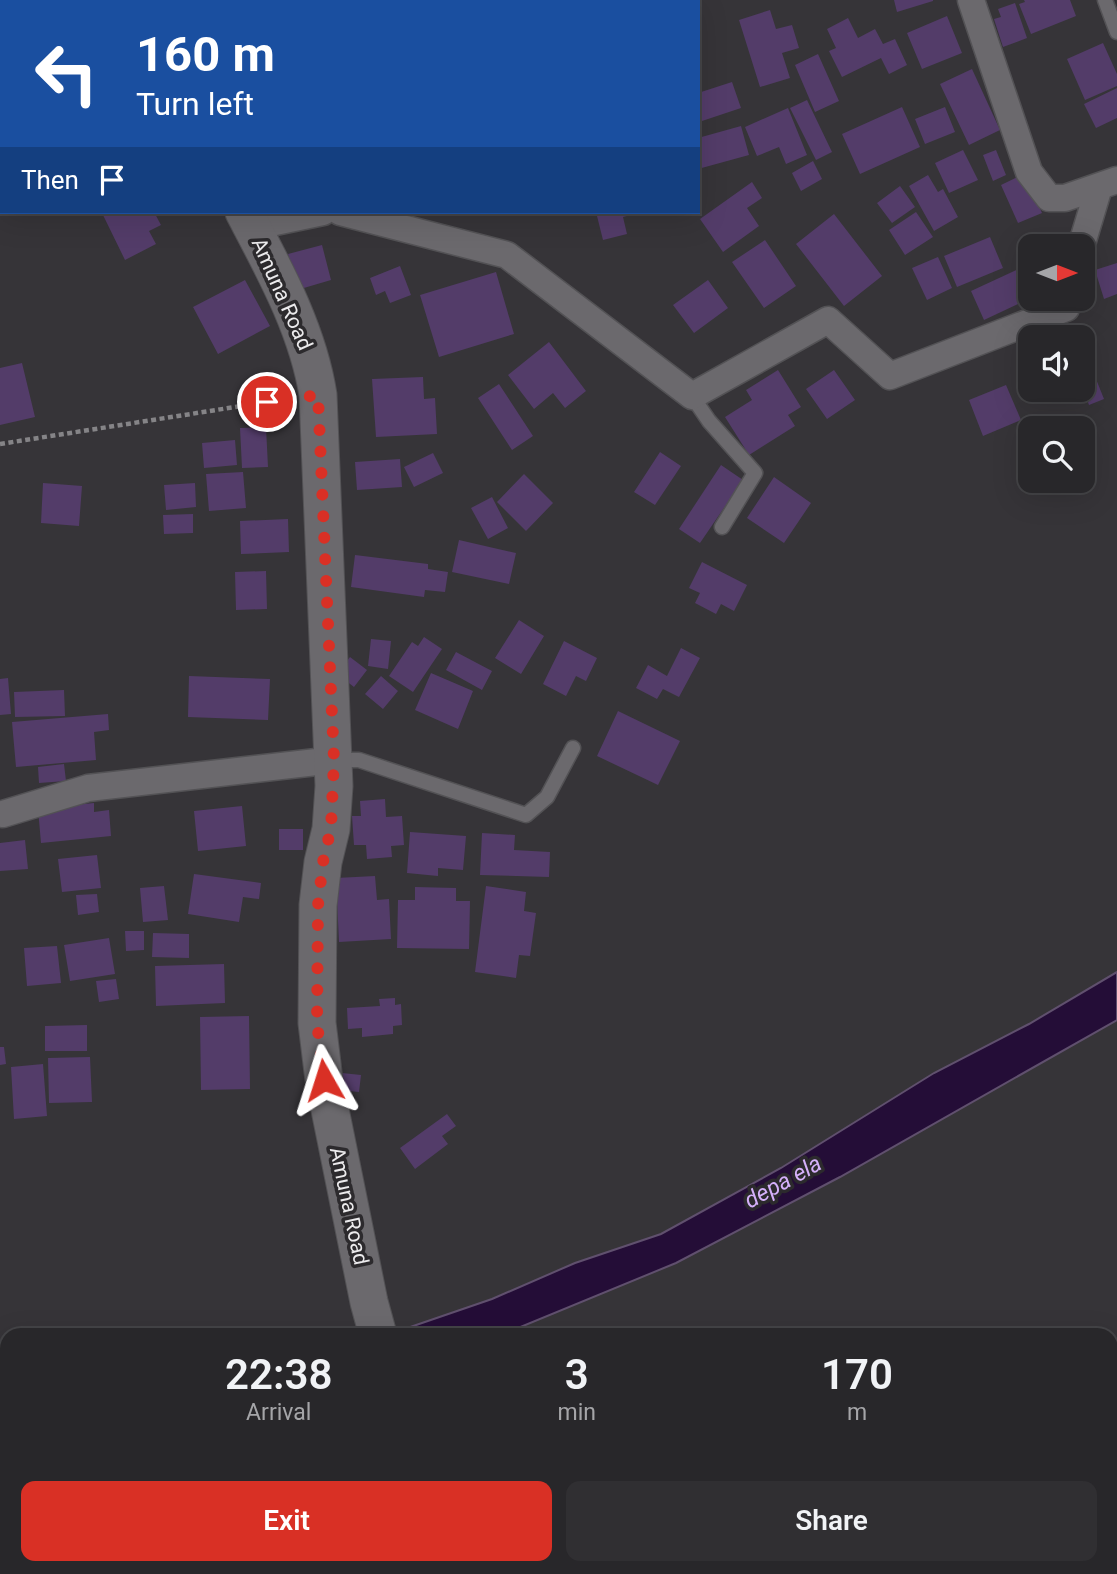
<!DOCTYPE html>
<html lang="en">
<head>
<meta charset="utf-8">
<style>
  body { margin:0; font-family:Roboto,sans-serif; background:#302f32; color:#f1f3f6; height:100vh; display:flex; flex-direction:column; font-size:26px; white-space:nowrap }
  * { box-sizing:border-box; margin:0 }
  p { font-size:23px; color:#a5a5a8 }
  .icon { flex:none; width:38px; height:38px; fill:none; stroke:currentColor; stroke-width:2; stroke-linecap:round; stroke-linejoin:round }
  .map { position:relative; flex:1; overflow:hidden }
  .sheet { position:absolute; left:0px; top:1328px; width:1118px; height:247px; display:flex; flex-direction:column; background:#28272a; border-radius:21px 21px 0 0; box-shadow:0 7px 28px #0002,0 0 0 2px #444447 }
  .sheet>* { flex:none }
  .hud { position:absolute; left:0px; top:0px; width:700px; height:214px; box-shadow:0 7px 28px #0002,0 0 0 2px #444447; background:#1a4fa0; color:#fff; overflow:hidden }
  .needle { width:46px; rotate:90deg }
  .fabs { position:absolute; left:1018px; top:234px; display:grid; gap:14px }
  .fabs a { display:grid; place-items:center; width:77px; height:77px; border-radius:14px; background:#28272a; box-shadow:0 7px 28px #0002,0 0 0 2px #444447; font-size:35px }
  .pin { position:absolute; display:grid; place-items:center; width:60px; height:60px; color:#fff; margin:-30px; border:4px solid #fff; border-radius:50%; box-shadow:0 2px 7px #0007 }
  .me { position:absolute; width:77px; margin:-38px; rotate:354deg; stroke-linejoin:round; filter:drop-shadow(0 0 5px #0008) }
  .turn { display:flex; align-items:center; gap:24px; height:147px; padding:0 21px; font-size:32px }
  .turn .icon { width:91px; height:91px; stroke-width:2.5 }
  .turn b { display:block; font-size:49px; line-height:60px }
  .then { display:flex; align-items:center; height:66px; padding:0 21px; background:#0003; gap:14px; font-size:26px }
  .eta { display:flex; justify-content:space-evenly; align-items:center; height:119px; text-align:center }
  .eta b { font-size:42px; font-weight:600; line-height:49px }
  .action { display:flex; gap:14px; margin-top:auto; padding:14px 21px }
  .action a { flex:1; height:80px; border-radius:14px; background:#d93025; color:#fff; font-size:28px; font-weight:600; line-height:80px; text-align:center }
  .action a+a { background:#302f32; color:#f1f3f6 }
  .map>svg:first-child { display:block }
  .water { fill:#240d37; stroke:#60506e; stroke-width:2 }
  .building { fill:#533c69 }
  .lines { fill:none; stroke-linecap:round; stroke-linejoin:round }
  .lane-casing { stroke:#535255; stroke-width:17 }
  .street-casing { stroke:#535255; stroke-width:29 }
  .secondary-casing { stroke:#535255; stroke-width:39 }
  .path { stroke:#858487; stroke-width:4.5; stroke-dasharray:5 3.5; stroke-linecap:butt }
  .lane { stroke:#6b696d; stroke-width:14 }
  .street { stroke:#6b696d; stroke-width:26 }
  .secondary { stroke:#6b696d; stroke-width:37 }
  .route { stroke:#d93025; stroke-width:12; stroke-dasharray:0 21.6 }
  .labels { text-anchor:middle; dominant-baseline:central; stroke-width:7; stroke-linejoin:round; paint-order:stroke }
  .street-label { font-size:21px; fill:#ecebed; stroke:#2c2a2d }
  .water-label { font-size:23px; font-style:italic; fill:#d5b0fa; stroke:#2c2a2d }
</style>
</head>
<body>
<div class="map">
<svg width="1117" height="1574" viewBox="0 0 1117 1574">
  <rect width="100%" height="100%" fill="#363438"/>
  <path class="water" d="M1117,972v48l-277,157 -164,86 -175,72h-114l105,-36 83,-36 86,-29 120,-66 153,-95 95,-49z
    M0,1405h7v44h-7z"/>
  <path class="building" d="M894,0h39v1l-36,11z
    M1024,0h46l6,16 -45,18 -12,-30 6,-2z
    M1015,3l12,35 -24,9 -9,-28 7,-2 -3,-8z
    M770,10l6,19 16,-4 7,23 -17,5 8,25 -30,9 -21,-67z
    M947,16l15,37 -40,16 -15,-36z
    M848,18l10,20 17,-9 8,15 12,-5 12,26 -18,9 -8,-16 -39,19 -13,-26 7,-3 -9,-19z
    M1103,43l14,31v12l-32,14 -18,-41z
    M818,54l21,47 -24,11 -20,-47z
    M972,69l28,61 -31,15 -29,-61z
    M732,82l9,26 -42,14 -1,-29z
    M1117,88v30l-21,10 -12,-24z
    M807,100l25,52 -16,8 -26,-52z
    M902,107l18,40 -60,27 -18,-40z
    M945,107l10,25 -30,12 -10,-25z
    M788,108l19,47 -21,9 -7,-17 -22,9 -12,-29z
    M741,126l8,29 -51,14v-31z
    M963,150l15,30 -29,13 -14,-30z
    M996,150l10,25 -13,6 -10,-26z
    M813,161l9,18 -21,12 -9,-18z
    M1024,174l18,39 -24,10 -17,-38z
    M928,175l10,17 5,-3 15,28 -24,14 -25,-45z
    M752,182l10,16 -15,10 12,18 -36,26 -23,-33z
    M900,186l15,21 -23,16 -15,-20z
    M109,212h45l7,13 -12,6 7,13 -31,16 -22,-45z
    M596,212h42v1l-15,4 4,17 -24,6z
    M916,212l17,25 -28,18 -16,-25z
    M834,214l48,62 -38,30 -48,-62z
    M990,237l13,31 -46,19 -13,-31z
    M765,240l31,46 -32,22 -32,-46z
    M322,245l9,35 -34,10 -9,-36z
    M938,257l14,31 -25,12 -15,-32z
    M1117,263v31l-13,5 -9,-29z
    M400,266l11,29 -21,8 -5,-12 -9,4 -6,-17z
    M1023,267l8,18v13l-47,22 -13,-29z
    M496,272l18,62 -75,23 -19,-62z
    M245,280l25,46 -52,28 -25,-47z
    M708,280l20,28 -34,25 -21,-28z
    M549,342l37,49 -21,17 -12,-15 -19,16 -26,-34z
    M1088,359l16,40 -15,6 -5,-14 -23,9 -4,-10h26v-29z
    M22,363l13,54 -35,8v-57z
    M778,370l23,37 -13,8 7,11 -46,29 -24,-38 27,-17 -6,-10z
    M834,370l21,30 -28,19 -21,-30z
    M423,377l1,22 11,-1 2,36 -61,3 -4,-58z
    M499,384l34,52 -21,14 -34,-52z
    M1006,385l15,35 -38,16 -14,-36z
    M266,427l2,40 -26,1 -2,-40z
    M235,440l2,25 -33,3 -2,-25z
    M660,452l21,14 -26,39 -21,-13z
    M433,453l10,20 -29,14 -10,-20z
    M400,459l2,28 -45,3 -2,-28z
    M721,465l22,15 -43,63 -21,-14z
    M243,472l3,36 -37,3 -3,-37z
    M524,474l29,29 -27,28 -29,-29z
    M774,477l37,26 -27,40 -37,-25z
    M43,483l39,3 -3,40 -38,-3z
    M195,483l1,24 -30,3 -2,-25z
    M492,497l16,31 -20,11 -17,-31z
    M193,514v19l-29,1 -1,-19z
    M288,519l1,33 -48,2 -1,-33z
    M459,540l57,13 -7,31 -57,-12z
    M355,555l73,9v5l20,3 -3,20 -20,-2 -1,7 -73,-10z
    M702,562l45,23 -13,26 -13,-7 -5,10 -21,-11 5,-10 -11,-5z
    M266,571l1,38 -31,1 -1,-38z
    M519,620l25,16 -23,38 -26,-16z
    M424,637l18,12 -29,43 -24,-16 23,-34 6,4z
    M371,639l20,2 -3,28 -20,-3z
    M564,641l33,17 -11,23 -10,-5 -10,20 -23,-12z
    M681,648l19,10 -21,39 -16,-8 -6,10 -21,-11 12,-23 19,11z
    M456,652l36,19 -10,19 -36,-20z
    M350,657l17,13 -13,17 -17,-13z
    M431,673l42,18 -15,38 -43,-19z
    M189,676l81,3 -2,41 -80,-3z
    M381,676l17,15 -15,18 -18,-15z
    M8,678l3,36 -11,1v-36z
    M64,690l1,26 -50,1 -1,-25z
    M618,711l62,30 -22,44 -61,-29z
    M108,714l1,16 -15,2 2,28 -80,7 -4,-45z
    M64,764l2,17 -27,2 -1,-16z
    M385,799l1,18 16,-1 2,29 -13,1 1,11 -25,2 -1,-14h-12l-2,-29h9l-1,-15z
    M94,803v9l15,-2 2,26 -70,7 -3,-34z
    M242,806l4,40 -48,5 -4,-40z
    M279,829h24v21h-24z
    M410,832l56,4 -3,34 -25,-2v8l-31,-3z
    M482,833l33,2 -1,15 36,2 -1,25 -69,-2z
    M25,840l3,29 -28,2v-28z
    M97,855l4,33 -39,4 -4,-33z
    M194,874l67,9 -2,16 -16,-2 -4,25 -51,-8z
    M375,876l2,24 12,-1 2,40 -52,3 -3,-64z
    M164,886l4,34 -25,2 -3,-34z
    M486,886l40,6 -2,19 12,2 -6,43 -11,-1 -3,23 -41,-6z
    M415,887l41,1v13h14l-1,48 -72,-1 1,-48h17z
    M97,894l2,18 -21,3 -2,-20z
    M125,931h19v19l-18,1z
    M153,933l36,1v24l-37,-1z
    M109,938l6,36 -45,7 -6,-36z
    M57,946l4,37 -34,3 -3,-38z
    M224,964l1,39 -69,3 -1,-40z
    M116,979l3,20 -20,3 -3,-21z
    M395,998v7l6,-1 1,21 -9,1v8l-31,3v-9l-14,1 -1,-21 33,-2 -1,-7z
    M249,1016l1,73 -49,1 -1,-73z
    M87,1025v26h-42v-25z
    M0,1047h4l2,17 -6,1z
    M90,1057l2,45 -43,1 -1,-45z
    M43,1064l4,52 -33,3 -3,-52z
    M342,1073l19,2 -2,17 -20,-2z
    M447,1114l9,12 -14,10 6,8 -33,25 -15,-21z"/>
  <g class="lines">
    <defs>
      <path id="lane" d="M1105,0l12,32
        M692,396l17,25 46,52 -33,54
        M334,760h25l167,55 21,-18 26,-49"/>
      <path id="street" d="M971,0l58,172 20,26h16l52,-18
        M340,212l167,43 185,141 136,-76 62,56 176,-68 2,-9
        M251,227l72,-15
        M1081,247l18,-60
        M3,814l85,-26 246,-28"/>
      <path id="secondary" d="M136,0v2
        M244,212c30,57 64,118 74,183l16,391 -3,43 -8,33 -5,43 -1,118 7,57 45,222 9,33
        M453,1568l3,6"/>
    </defs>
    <use href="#lane" class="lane-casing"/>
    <use href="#street" class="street-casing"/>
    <use href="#secondary" class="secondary-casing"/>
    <path class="path" d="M0,444l286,-45"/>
    <use href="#lane" class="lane"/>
    <use href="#street" class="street"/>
    <use href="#secondary" class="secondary"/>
  </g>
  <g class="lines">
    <path class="route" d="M267,402l51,-7 16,365 -3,68 -8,34 -5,43 -1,118 7,57"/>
  </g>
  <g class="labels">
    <g class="street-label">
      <text transform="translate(282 294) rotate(66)">Amuna Road</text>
      <text transform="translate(349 1206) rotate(78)">Amuna Road</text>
    </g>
    <g class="water-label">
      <text transform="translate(783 1182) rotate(-29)">depa ela</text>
    </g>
  </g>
</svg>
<div class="fabs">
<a><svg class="needle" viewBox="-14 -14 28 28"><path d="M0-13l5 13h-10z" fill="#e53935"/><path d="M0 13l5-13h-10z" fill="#a5a5a8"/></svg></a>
<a><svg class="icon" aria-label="sound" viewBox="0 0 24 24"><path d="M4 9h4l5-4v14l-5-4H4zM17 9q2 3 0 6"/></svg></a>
<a><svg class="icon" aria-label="search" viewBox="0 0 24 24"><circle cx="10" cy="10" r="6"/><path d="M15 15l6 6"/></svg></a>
</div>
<div class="pin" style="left:267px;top:402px;background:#d93025"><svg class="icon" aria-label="arrive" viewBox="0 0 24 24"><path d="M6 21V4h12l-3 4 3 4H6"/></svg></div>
<svg class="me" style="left:324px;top:1080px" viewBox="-20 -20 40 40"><path d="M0-17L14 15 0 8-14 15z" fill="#d93025" stroke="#fff" stroke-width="4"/></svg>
<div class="hud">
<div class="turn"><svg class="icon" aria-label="left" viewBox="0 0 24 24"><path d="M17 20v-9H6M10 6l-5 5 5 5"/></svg><div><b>160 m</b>Turn left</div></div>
<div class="then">Then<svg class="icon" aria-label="arrive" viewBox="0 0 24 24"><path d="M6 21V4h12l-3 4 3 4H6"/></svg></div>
</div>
<section class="sheet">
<div class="eta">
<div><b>22:38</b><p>Arrival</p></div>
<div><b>3</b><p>min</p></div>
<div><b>170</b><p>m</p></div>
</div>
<div class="action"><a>Exit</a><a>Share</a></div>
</section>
</div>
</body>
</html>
